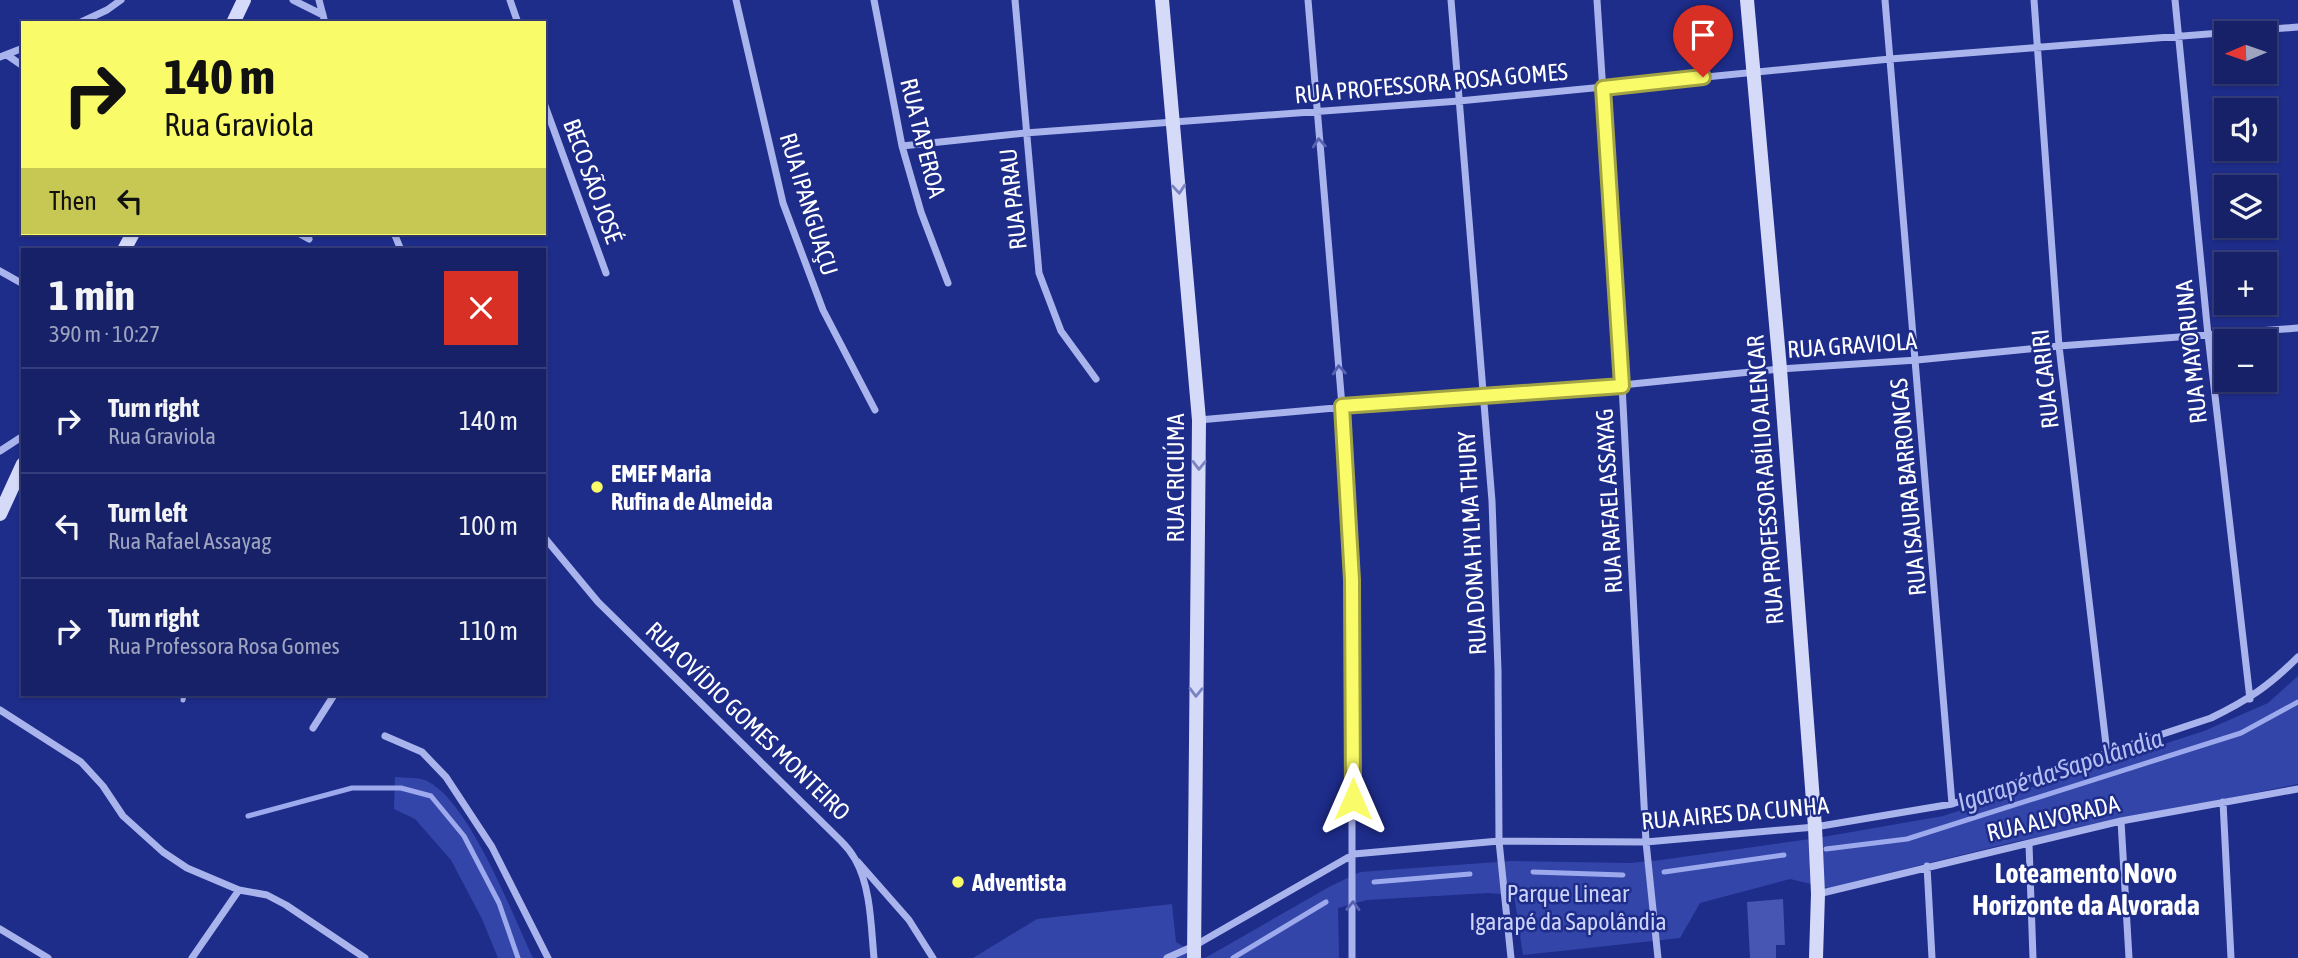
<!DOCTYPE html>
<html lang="en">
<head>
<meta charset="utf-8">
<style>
  body { margin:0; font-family:"Asap Condensed",sans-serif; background:#232e71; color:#f1f3f6; height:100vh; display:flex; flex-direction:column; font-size:26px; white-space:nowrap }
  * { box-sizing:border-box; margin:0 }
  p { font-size:23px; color:#9ea3c0 }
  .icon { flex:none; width:38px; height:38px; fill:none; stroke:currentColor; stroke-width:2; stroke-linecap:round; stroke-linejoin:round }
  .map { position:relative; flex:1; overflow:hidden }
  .details { position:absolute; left:21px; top:248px; width:525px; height:448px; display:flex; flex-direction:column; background:#162168; border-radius:0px; box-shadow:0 2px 5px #0004,0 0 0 2px #353e7c }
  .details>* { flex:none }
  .guide { position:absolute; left:21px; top:21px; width:525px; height:214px; border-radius:0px; box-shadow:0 2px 5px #0004,0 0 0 2px #353e7c; background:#f9fb68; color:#111; overflow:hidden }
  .needle { width:46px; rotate:268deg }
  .fabs { position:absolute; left:2214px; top:21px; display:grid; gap:14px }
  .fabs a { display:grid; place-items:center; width:63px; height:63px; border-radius:0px; background:#162168; box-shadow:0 2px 5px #0004,0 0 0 2px #353e7c; font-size:35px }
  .pin { position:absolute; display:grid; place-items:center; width:60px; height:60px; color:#fff; margin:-72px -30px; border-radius:50% 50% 50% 0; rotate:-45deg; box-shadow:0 0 7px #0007 }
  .pin .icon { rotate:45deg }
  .me { position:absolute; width:77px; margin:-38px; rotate:0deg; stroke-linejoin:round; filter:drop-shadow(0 0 5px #0008) }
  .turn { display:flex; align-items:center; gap:24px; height:147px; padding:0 28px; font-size:32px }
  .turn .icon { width:91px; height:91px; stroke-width:2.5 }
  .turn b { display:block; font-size:49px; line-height:60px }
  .then { display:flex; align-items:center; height:66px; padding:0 28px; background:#0003; gap:14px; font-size:26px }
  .round { display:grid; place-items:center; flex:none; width:74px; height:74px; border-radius:0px; background:#232e71 }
  .head { display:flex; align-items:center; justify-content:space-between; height:119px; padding:0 28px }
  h1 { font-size:42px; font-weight:700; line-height:52px }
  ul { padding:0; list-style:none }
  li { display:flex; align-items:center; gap:21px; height:105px; padding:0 28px; border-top:2px solid #353e7c }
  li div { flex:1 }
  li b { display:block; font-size:26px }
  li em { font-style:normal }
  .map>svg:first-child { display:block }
  .green { fill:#3445a9 }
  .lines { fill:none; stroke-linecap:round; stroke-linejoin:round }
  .stream { stroke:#9ca9ed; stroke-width:5 }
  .building { fill:#4656b2 }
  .lane { stroke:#a9b3ec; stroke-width:5 }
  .street { stroke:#a9b3ec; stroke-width:7 }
  .secondary { stroke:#d5daf9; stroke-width:14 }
  .oneway { stroke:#5662b1 }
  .oneway2 { stroke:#7a83c2 }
  .route-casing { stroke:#a2a344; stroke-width:18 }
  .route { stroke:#f9fb68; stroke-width:12 }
  .poi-dot { fill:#f9fb68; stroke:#1e2c8a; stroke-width:2.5 }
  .labels { text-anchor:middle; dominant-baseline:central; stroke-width:5; stroke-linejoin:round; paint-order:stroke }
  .street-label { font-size:24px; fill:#fff; stroke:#1e2c8a }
  .poi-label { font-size:24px; font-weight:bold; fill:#fff; stroke:#1e2c8a; text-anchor:start }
  .park-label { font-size:24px; fill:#ced4f9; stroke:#1e2c8a }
  .water-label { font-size:26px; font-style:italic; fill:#b5bef3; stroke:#1e2c8a }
  .quarter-label { font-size:28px; font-weight:bold; fill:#fff; stroke:#1e2c8a }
</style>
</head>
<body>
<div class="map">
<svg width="2298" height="958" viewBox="0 0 2298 958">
  <rect width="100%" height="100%" fill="#1e2c8a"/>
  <path class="green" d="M2298,676v108l-288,59 -182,45 -38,-9 -90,24 -20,35 -157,17 -9,-60 -26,-2 -121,7 -29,8 1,50h-134l124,-71 31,-15 151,-11 119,2 31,-3 156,-22 126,-22 261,-85 64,-28z
    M395,777c10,1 24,0 32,4 43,21 85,133 106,177h-35l-16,-39 -31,-59 -36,-41 -21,-10z
    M1172,904l4,38 26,16h-229l64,-39z"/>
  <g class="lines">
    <path class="stream" d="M248,816l104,-28h49l30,8 33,40 35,67 19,55
      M1826,849l81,-10 334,-106 57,-31
      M1533,872l90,3
      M1664,872l120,-17
      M1374,882l96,-8
      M1233,958l93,-56"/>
  </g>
  <path class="building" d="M1783,899l2,46h-9v13h-26l-3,-56z"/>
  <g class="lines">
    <path class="lane" d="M183,700l1,-5"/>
    <path class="street" d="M293,0l30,15
      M319,0l6,23
      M510,0l8,23
      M736,0l47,203 40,107 52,100
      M874,0l28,146 19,66 27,71
      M1015,0l24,273 22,58 35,48
      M1308,0l34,406 10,174v378
      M1451,0l41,501 6,169 1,171 12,117
      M1597,0l25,385 24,457 12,116
      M1885,0l67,804
      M2034,0l25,346 48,407
      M2175,0l33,335 42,364
      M79,23l28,-13 14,-10
      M7,55l16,11
      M0,57l23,-9
      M544,103l62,170
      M902,146l123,-13 434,-32 431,-42 408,-32
      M298,233l11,6
      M394,233l7,17
      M0,271l23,13
      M1199,420l283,-25 140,-10 158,-16 137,-9 142,-14 239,-18
      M0,451l23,-15
      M544,537l54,65 243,239c5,5 10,11 14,18 16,28 16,68 19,99
      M0,710l81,52 22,24 20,30 40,36 24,16 52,22 28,5 19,10 79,53
      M313,728l21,-33
      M385,736l37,16 24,25 46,70 56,111
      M2223,802l8,156
      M2121,821l8,137
      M2029,844l4,114
      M858,862l51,58 24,38
      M1927,866l5,92
      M1818,894l303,-73 177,-32
      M0,929l48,29
      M192,958l47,-68
      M1167,958l27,-12 160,-92 145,-13 147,1 169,-15 137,-23 259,-86c37,-18 58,-32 87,-61"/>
    <path class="secondary" d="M1162,0l37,420 -5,538
      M1747,0l33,369 35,458 3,67 -2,64
      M233,23l11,-23
      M124,250l9,-17
      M0,514l23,-50"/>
  </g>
  <defs><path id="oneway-chevron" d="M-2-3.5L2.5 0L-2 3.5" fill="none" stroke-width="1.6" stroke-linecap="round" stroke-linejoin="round" transform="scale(1.75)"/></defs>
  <g class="oneway">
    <use href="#oneway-chevron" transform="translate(1319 143) rotate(-95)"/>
    <use href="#oneway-chevron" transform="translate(1339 370) rotate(-95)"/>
    <use href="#oneway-chevron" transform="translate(1353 906) rotate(-89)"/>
  </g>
  <g class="oneway2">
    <use href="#oneway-chevron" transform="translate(1179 189) rotate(85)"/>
    <use href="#oneway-chevron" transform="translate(1199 465) rotate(91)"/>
    <use href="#oneway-chevron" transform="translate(1196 692) rotate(91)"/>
  </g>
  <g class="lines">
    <defs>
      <path id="route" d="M1353,799l-1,-219 -10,-174 280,-20 -19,-298 100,-11"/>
    </defs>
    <use href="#route" class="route-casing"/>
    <use href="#route" class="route"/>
  </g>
  <g class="poi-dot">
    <circle cx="597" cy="487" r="7"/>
    <circle cx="958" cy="882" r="7"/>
  </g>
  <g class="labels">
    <g class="street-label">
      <text transform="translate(1431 83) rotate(-5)">RUA PROFESSORA ROSA GOMES</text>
      <text transform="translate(923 138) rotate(76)">RUA TAPEROA</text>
      <text transform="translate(593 181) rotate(70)">BECO SÃO JOSÉ</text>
      <text transform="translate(1013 199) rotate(-96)">RUA PARAU</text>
      <text transform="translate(809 204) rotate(73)">RUA IPANGUAÇU</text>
      <text transform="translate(1852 345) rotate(-4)">RUA GRAVIOLA</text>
      <text transform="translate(2191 352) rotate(-96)">RUA MAYORUNA</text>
      <text transform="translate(2045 379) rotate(-96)">RUA CARIRI</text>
      <text transform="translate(1175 478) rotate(-90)">RUA CRICIÚMA</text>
      <text transform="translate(1765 480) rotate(-94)">RUA PROFESSOR ABÍLIO ALENCAR</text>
      <text transform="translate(1908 487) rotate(-95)">RUA ISAURA BARRONCAS</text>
      <text transform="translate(1609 501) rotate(-93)">RUA RAFAEL ASSAYAG</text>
      <text transform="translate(1472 543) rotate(-93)">RUA DONA HYLMA THURY</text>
      <text transform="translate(748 721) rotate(44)">RUA OVÍDIO GOMES MONTEIRO</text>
      <text transform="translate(1735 813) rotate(-5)">RUA AIRES DA CUNHA</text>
      <text transform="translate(2053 818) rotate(-13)">RUA ALVORADA</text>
    </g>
    <g class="poi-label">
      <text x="611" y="473">EMEF Maria<tspan x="611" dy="28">Rufina de Almeida</tspan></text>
      <text x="972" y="882">Adventista</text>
    </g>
    <g class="park-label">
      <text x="1568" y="893">Parque Linear<tspan x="1568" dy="28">Igarapé da Sapolândia</tspan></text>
    </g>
    <g class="water-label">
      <text transform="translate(2060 770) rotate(-18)">Igarapé da Sapolândia</text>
    </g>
    <g class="quarter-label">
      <text x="2086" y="873">Loteamento Novo<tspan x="2086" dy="32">Horizonte da Alvorada</tspan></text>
    </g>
  </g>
</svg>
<div class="fabs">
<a><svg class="needle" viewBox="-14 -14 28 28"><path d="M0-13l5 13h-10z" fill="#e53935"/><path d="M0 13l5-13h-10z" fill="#9ea3c0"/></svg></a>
<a><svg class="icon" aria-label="sound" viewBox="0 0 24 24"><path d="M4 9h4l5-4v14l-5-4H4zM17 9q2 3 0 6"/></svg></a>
<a><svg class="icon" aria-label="layers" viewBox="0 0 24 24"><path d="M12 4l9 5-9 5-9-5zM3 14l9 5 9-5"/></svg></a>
<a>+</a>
<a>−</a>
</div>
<div class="pin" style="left:1703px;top:77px;background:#d93025"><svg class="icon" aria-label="arrive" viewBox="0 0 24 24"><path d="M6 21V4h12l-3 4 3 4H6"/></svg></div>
<svg class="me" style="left:1353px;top:799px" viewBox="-20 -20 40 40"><path d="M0-17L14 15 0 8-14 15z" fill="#f9fb68" stroke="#fff" stroke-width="4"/></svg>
<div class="guide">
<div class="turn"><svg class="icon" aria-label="right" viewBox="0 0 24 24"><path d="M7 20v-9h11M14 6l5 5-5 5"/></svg><div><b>140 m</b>Rua Graviola</div></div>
<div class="then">Then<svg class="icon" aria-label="left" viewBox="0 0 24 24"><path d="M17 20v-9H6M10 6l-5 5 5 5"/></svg></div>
</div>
<section class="details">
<div class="head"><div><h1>1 min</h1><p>390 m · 10:27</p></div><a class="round" style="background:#d93025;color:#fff"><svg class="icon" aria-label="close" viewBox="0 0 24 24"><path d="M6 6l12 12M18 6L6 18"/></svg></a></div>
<ul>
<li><svg class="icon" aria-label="right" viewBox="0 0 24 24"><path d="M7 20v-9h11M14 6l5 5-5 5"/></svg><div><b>Turn right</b><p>Rua Graviola</p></div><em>140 m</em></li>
<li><svg class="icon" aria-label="left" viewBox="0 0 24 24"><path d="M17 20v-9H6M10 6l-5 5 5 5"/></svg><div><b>Turn left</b><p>Rua Rafael Assayag</p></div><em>100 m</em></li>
<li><svg class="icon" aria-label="right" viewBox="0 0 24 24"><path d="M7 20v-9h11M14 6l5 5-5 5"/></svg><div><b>Turn right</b><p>Rua Professora Rosa Gomes</p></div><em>110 m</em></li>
</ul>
</section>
</div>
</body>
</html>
